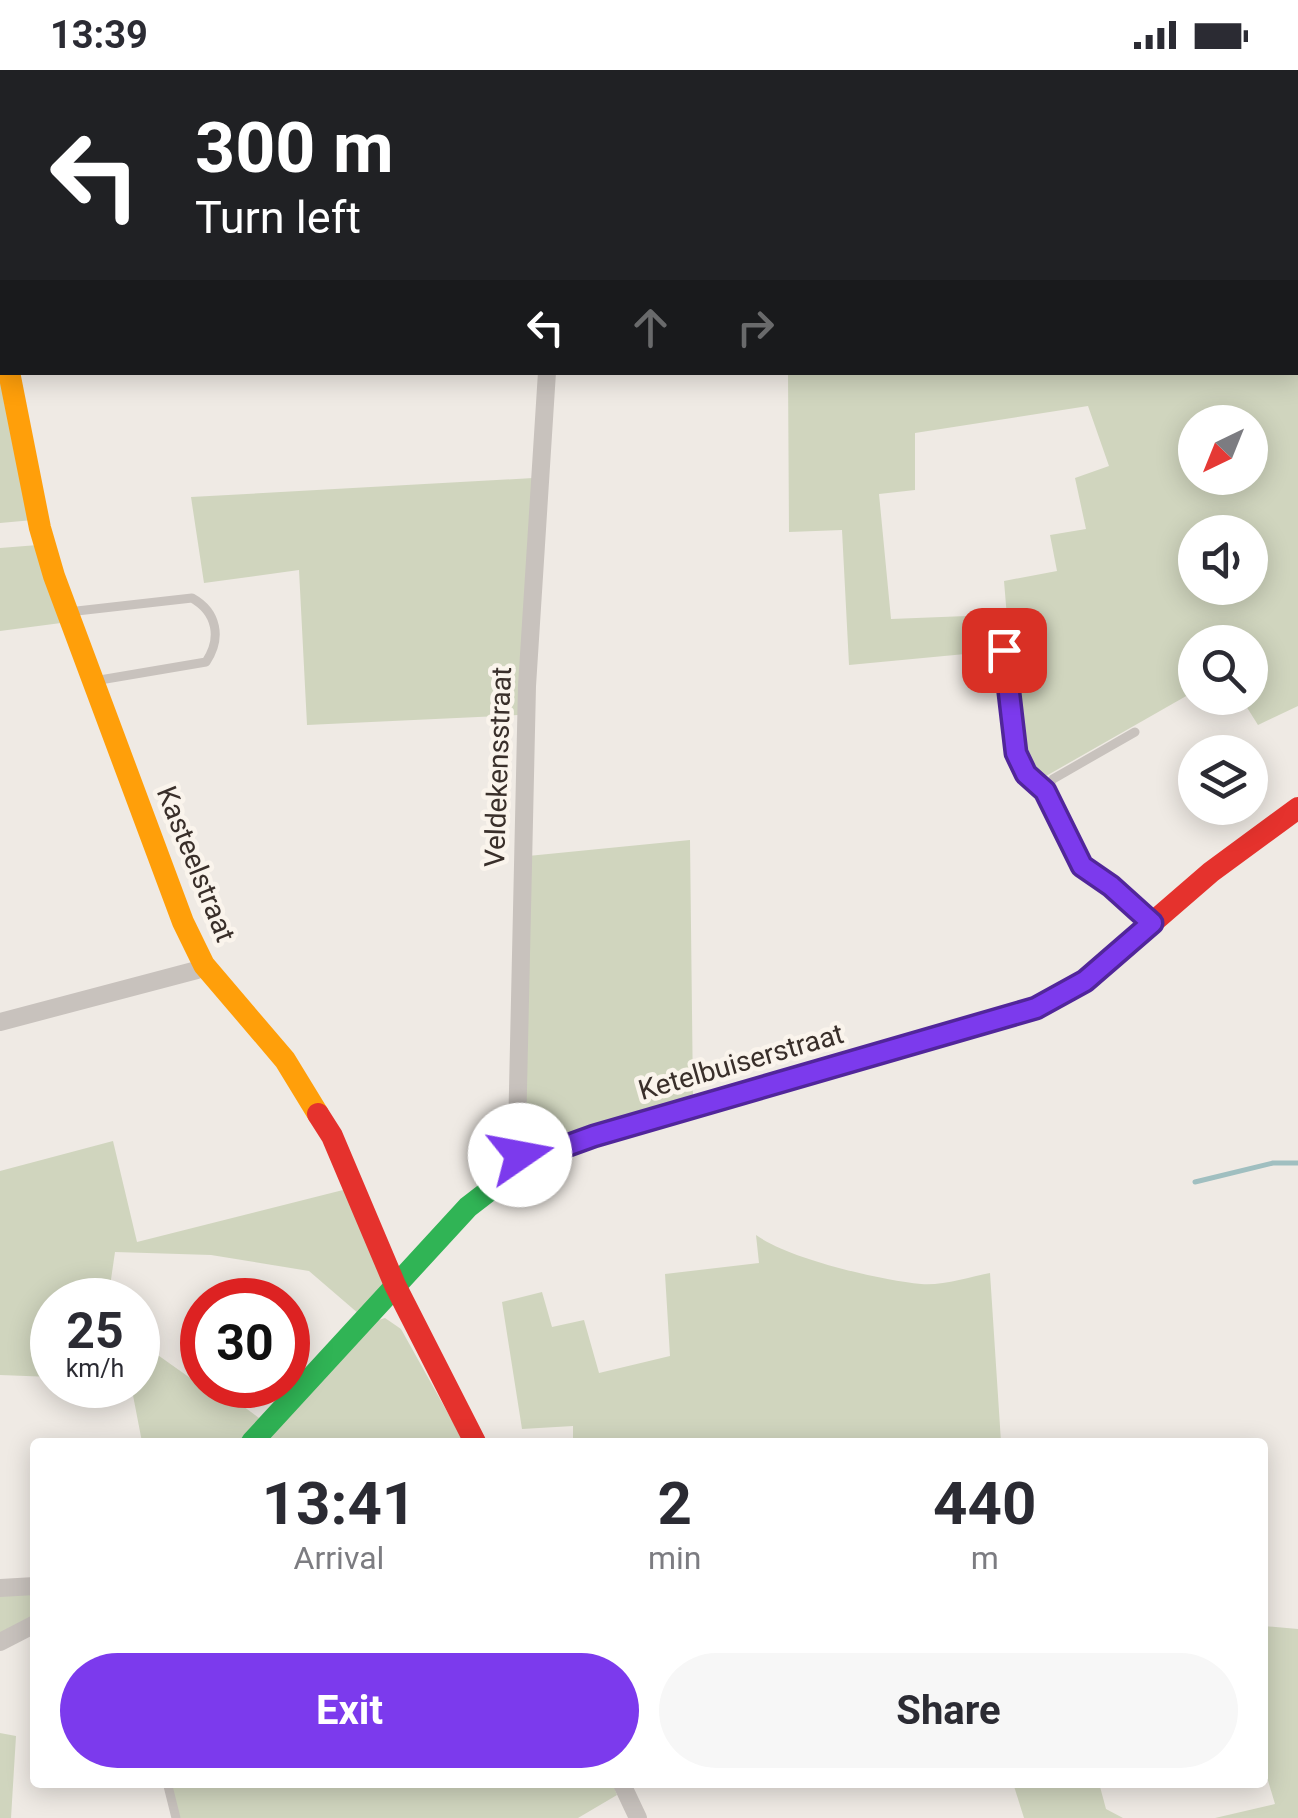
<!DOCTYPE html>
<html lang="en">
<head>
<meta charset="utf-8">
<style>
  body { margin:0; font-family:Roboto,sans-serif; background:#f7f7f7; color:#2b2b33; height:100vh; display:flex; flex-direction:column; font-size:38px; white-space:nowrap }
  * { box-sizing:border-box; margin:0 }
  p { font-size:32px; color:#7c7c81 }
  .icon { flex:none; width:55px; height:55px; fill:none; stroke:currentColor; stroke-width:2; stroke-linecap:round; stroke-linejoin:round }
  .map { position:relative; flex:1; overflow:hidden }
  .side { position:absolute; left:30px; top:1368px; width:1238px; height:350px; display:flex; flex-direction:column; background:#fff; border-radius:10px; box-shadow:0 5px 25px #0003 }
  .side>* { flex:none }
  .hud { position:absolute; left:0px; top:0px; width:1300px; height:305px; box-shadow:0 5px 25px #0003; background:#202124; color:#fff; overflow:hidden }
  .needle { width:65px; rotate:223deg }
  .buttons { position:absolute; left:1178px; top:335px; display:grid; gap:20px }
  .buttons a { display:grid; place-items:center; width:90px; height:90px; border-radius:50%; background:#fff; box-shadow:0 5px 25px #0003; font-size:50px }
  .speed { position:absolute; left:30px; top:1208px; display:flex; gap:20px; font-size:50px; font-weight:700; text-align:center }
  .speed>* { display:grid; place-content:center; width:130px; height:130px; border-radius:50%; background:#fff; box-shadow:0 5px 25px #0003; line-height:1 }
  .speed small { font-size:25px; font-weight:400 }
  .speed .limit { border:15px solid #d22; background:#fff; color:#111 }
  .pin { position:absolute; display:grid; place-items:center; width:85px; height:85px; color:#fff; margin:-42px; border-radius:20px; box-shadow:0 5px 15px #0006 }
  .me { position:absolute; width:110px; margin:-55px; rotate:78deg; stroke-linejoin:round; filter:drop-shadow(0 0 8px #0008) }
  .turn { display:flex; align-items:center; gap:35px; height:210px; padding:0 30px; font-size:45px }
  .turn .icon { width:130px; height:130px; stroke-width:2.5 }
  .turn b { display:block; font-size:70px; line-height:85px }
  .lanes { display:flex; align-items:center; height:95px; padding:0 30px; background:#0003; justify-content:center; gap:50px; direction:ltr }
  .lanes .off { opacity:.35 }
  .eta { display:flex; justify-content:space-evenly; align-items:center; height:170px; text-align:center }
  .eta b { font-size:60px; font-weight:700; line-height:70px }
  .cta { display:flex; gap:20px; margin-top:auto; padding:20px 30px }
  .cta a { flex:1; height:115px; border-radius:60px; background:#7c3aed; color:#fff; font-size:40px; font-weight:700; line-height:115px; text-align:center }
  .cta a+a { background:#f7f7f7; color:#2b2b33 }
  .status { display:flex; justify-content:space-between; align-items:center; height:70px; padding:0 50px; background:#fff; direction:ltr }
  .status svg { height:28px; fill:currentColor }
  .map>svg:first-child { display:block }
  .green { fill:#d0d5be; fill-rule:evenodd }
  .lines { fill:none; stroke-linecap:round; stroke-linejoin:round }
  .stream { stroke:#a0bfc0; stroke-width:5 }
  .lane { stroke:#c8c2bd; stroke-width:9 }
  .street { stroke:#c8c2bd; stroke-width:18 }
  .fast { stroke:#30b455; stroke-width:22 }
  .slow { stroke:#ff9f0a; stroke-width:22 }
  .jam { stroke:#e5322d; stroke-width:22 }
  .route-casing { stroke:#51269a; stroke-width:25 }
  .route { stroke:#7c3aed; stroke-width:18 }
  .labels { text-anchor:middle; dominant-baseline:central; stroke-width:9; stroke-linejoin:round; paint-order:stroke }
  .street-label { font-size:28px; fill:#392f2a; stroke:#faf4ec }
</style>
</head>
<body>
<div class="status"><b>13:39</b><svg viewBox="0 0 49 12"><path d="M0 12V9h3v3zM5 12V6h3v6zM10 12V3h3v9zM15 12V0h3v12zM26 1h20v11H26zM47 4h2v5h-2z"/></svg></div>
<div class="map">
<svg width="1298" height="1748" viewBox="0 0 1298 1748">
  <rect width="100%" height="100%" fill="#efeae4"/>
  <path class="green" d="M1298,33v603l-40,19 -17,-27h9v-56h-55v49l-156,89 -14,-20 -8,-23 -13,-156 53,-10 -7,-36 36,-6 -11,-51 34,-12 -21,-60 -173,27v57l-36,4 12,125 101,-4 5,36 -148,14 -7,-135 -53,2 -1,-159 510,-1zM1195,352h55v56h-55zM1195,462h55v56h-55z
    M0,296l33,154 -33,3z
    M533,408l-15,237 -211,10 -8,-155 -95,13 -13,-86z
    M38,475l23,78 -61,8v-83z
    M690,770l3,258 -164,50 -5,-11 4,-281z
    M113,1071l24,101 210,-53 41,95 -29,30 -50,-43 -98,-16 -96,-3 -7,48h-56v77l-52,-2v-204z
    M756,1165c34,24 123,45 165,49 21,2 48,-7 69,-11l11,169h-428v-16l-51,3 -20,-127 40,-10 10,35 32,-7 15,53 71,-17 -5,-82 94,-11z
    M385,1248l16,11 63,113h-202l113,-121z
    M138,1271l79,56h30l-4,9 20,15 -20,21h-101l-11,-57h7z
    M35,1524v21l-35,18v-37z
    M1263,1556l35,3v189h-83l60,-14 -12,-40z
    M0,1663l16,3 -5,82h-11z
    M612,1712l5,13 -39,23h-398l-10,-35z
    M1013,1713h86l7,26 17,9h-99z"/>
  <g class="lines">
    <path class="stream" d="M1195,1112l78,-19h25"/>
    <path class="lane" d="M68,542l124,-14c25,14 30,40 14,64l-112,19
      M999,545l17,138 10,21 19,17 37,76 29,19 39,35
      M1045,721l8,-12 82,-47
      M167,1712l9,36"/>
    <path class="street" d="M553,0v2
      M0,275l2,8
      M0,952l197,-52 7,-5
      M522,1092l-5,-28 10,-448 20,-314
      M0,1518l35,-2
      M0,1572l35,-18
      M621,1712l17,36"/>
    <path class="fast" d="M252,1372l216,-235 48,-37 34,-18 43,-16 359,-104"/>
    <path class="slow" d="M9,302l31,156 14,48 129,346 21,43 81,95 33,54"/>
    <path class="jam" d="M952,962l84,-24 49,-27 126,-109 87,-64
      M318,1044l14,22 63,149 80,157"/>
  </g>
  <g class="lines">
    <defs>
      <path id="route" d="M520,1085l2,7 72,-26 442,-128 49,-27 67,-58 -41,-37 -29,-20 -37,-75 -19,-17 -10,-21 -12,-103"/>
    </defs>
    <use href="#route" class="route-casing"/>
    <use href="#route" class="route"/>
  </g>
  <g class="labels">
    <g class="street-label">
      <text transform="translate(498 697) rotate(-88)">Veldekensstraat</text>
      <text transform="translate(196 794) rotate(68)">Kasteelstraat</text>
      <text transform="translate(741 992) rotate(-16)">Ketelbuiserstraat</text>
    </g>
  </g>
</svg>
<div class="buttons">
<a><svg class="needle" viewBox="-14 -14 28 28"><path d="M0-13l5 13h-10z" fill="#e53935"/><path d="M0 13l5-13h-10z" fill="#7c7c81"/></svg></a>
<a><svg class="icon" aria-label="sound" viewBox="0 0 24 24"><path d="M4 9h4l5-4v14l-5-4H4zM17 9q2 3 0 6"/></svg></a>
<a><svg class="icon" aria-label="search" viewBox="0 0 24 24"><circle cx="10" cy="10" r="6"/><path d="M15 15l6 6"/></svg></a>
<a><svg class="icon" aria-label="layers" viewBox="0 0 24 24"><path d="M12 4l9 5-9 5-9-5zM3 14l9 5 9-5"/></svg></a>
</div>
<div class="speed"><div>25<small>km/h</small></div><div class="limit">30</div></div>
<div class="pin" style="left:1004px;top:580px;background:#d93025"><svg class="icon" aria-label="arrive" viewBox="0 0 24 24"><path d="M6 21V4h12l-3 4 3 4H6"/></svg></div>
<svg class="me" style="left:520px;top:1085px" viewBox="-20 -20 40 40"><circle r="19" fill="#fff"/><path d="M0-13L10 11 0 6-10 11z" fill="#7c3aed"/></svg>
<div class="hud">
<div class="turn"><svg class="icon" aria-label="left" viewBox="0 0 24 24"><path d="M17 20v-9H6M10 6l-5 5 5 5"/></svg><div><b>300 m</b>Turn left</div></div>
<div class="lanes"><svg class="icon" aria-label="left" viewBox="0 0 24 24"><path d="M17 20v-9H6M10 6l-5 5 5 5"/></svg><svg class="icon off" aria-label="ahead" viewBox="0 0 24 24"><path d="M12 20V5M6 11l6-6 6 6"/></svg><svg class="icon off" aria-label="right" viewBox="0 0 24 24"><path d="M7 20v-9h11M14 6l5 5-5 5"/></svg></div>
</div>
<section class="side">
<div class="eta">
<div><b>13:41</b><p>Arrival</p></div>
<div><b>2</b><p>min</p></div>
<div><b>440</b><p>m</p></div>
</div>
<div class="cta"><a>Exit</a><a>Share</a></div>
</section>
</div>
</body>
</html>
